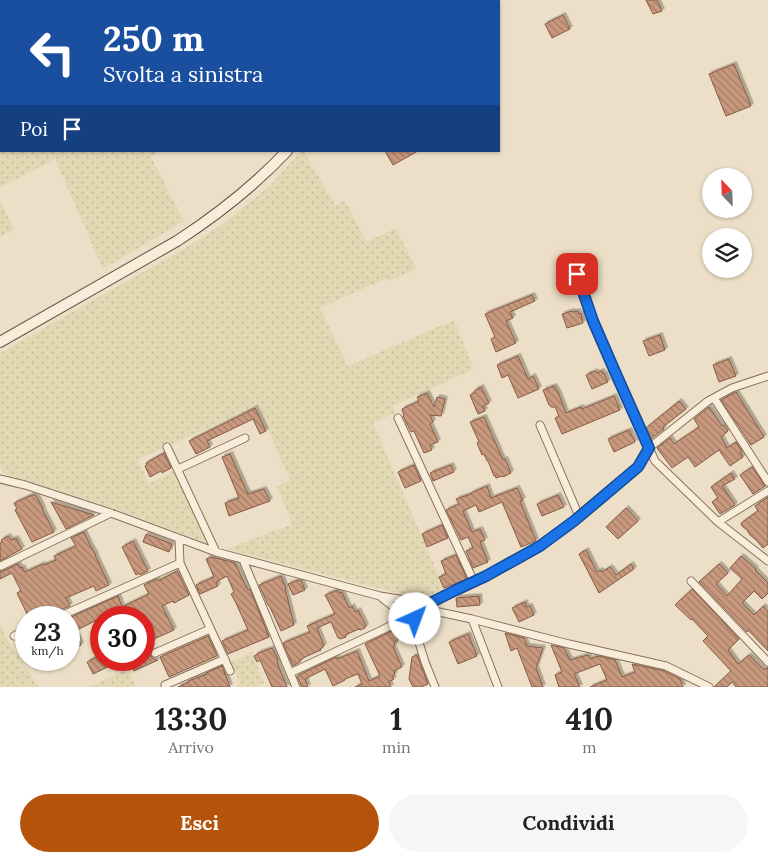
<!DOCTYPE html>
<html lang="it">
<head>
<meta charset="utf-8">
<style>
  body { margin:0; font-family:Lora,serif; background:#f6f6f6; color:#222; height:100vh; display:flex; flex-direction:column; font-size:19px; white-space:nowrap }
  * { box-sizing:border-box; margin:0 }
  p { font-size:16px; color:#767676 }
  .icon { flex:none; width:28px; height:28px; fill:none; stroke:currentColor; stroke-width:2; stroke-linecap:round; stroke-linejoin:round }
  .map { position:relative; height:687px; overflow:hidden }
  .details { display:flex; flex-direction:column; background:#fff; flex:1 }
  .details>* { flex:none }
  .hud { position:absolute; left:0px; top:0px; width:500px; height:152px; box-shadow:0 1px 4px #0004; background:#1a4fa0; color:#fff; overflow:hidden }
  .needle { width:32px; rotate:337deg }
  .controls { position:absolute; left:702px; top:168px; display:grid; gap:10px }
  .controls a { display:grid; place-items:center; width:50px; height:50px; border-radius:50%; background:#fff; box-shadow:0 1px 4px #0004; font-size:25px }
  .speed { position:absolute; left:15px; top:606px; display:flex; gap:10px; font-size:25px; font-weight:700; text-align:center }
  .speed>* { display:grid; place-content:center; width:65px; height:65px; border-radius:50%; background:#fff; box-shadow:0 1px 4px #0004; line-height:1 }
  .speed small { font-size:12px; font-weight:400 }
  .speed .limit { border:8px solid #d22; background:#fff; color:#111 }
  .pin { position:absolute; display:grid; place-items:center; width:42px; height:42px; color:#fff; margin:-21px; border-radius:10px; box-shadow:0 2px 8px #0006 }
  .me { position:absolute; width:55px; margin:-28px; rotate:43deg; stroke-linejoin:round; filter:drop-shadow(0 0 4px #0008) }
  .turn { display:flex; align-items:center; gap:18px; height:105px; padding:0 20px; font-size:22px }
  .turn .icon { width:65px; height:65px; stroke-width:2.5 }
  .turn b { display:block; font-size:35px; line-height:42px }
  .then { display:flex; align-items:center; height:48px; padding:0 20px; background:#0003; gap:10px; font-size:19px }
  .eta { display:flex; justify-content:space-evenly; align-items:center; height:85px; text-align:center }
  .eta b { font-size:30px; font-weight:800; line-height:35px }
  .action { display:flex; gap:10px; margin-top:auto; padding:10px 20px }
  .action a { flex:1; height:58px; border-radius:30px; background:#b45309; color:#fff; font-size:20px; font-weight:800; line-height:58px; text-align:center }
  .action a+a { background:#f6f6f6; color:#222 }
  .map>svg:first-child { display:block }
  .farmland { fill:url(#farmland-dots) }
  .building { fill:url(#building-back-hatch); stroke:#865a43; filter:url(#shadow) }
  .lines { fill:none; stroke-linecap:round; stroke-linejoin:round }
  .street-casing { stroke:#88715d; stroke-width:9 }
  .secondary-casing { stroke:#6a5240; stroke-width:12 }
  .street { stroke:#f8edda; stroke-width:7 }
  .secondary { stroke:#f8edda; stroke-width:10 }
  .route-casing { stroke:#114b97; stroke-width:12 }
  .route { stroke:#1a73e8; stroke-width:9 }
</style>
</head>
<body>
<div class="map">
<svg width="768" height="687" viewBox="0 0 768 687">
  <defs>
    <pattern id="farmland-dots" width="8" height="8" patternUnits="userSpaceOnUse" patternTransform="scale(1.25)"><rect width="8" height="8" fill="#e2d8b4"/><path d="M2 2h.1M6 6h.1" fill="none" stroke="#c3ba9a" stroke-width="1.8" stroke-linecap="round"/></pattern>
    <pattern id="building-back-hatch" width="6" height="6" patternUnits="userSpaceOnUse" patternTransform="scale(1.25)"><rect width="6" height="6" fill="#c9997e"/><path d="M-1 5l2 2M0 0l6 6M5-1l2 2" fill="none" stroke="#a47d67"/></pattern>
    <filter id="shadow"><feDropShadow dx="2.5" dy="-2.5" stdDeviation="0" flood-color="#0004"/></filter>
  </defs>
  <rect width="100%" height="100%" fill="#eddfc7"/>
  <path class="farmland" d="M0,0h213l1,1h-213v150h161l-11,6 33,64 -81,48 -48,-110 -55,29z
    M301,151h3l31,54 10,-4 22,41 29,-14 20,41 -27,12 -2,-3 -67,30 28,58 106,-46 20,49 -81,37 2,7 -22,10 71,165 -10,6 -8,2 -15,-1 -22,-4 -162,-42 65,-25 -15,-38 13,-6 -32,-74 -120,53 10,25 27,-13 32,72 -94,-35 -109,-34 -4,-8v-113l184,-104 36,-23 49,-39z
    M0,200l14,29 -14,8z
    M0,624l7,15 32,48h-39z
    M252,652l12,31 -7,4h-21l4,-4 -9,-21z
    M128,669l8,18h-47z"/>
  <path class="building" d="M646,0h11l5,11 -9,3z
    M563,15l7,14 -18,9 -7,-14z
    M734,64l17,42 -25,10 -17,-42z
    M385,151h33l-25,14z
    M532,295l3,6 -25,11 3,6 -7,3 10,22 -20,9 -5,-13 4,-2 -10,-23z
    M572,311v1l6,-1 1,3 2,-1 2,10 -16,5 -5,-14z
    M660,335l5,15 -16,6 -6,-15z
    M518,356l10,23 5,-3 6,13 -21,9 -10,-23 -6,3 -5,-13z
    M729,359l7,17 -17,6 -6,-17z
    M595,371l1,2 6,-2 1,3 1,-1 4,9 -16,7 -6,-14z
    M554,386l4,6 8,21 15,-6 1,2 32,-13 6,14 -58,24 -7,-16 4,-2 -4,-9h-4l-1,-2h-1l-6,-15z
    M481,387l8,16 -6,3 2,5 -7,3 -8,-19 5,-3v-2z
    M736,392l28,45 -13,8 -30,-45z
    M427,393l7,14 3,-10 8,2 -4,17 -11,-1 3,7 -3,2 8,18 -8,3 2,5 -8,3 -10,-22 -3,1 -8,-16h1l-2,-7 17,-8 -2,-4z
    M679,401l7,8 -23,18 1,2 -13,10 -5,-11z
    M709,407l13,19 2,-1 4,6 -7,6 6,11 9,-6 6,9 -2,1 3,5 -13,9 -11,-16 -24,17 -7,-10 -16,11 -15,-20 13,-10 4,6 25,-17 -5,-8z
    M255,408l11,23 -6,3 -7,-15 -46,22 3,6 -14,7 -7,-13z
    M484,417l19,43 2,-1 6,14 -8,4 -1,-1 -6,2 -1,-3 -1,1 -6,-15h-1l-3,-7 -2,1 -5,-12 2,-1 -9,-20z
    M629,430l6,12 -21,10 -6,-13z
    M164,453l7,15 -9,5 -1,-2 -11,6 -5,-11 2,-1 -1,-2z
    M230,454l18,40 16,-5 6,12 -41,15 -4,-13 14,-5 -17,-41z
    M414,465l7,16 -16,7 -7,-16z
    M451,465l3,7 -21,9 -3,-8z
    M752,467l13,19 -12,8 -13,-19z
    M731,473l4,6 -13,7 13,19 -15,9 -8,-12 6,-4 -7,-11z
    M487,486l4,12 26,-10 6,12 -3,1 16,40 -15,6 -19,-45 -23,10 -3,-7 -13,6 9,21 8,-3 5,11 -5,2 8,20 -15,6 -7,-17 7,-3 -5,-11 -7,3 -15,-30 13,-6 -3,-5 15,-5v-1z
    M32,495h3l3,4 5,10h-1l12,23 -22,10 -17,-32 2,-1 -3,-6z
    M558,495l6,12 -22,9 -5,-12z
    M768,497v47l-5,4 -7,-8 -6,-5 -3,-5 -5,-4 -1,-3 17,-12 -3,-5z
    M51,502l43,13 -28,14z
    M626,508l12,13 -20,18 -12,-12z
    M442,525l6,13 -21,9 -5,-13z
    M84,532l7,15 5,8h-1l14,30 -13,6 -2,-5 -28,12 4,8 -17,7 -2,5h-22l-12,-25 4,-2 -9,-18 -12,6v-8h3l15,-7 2,4 2,-1 3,5 18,-8 1,1 12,-5 -2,-4 22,-10 -5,-8z
    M146,534l26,10 -3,8 -26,-10z
    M8,536l3,4 5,-2 6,11 -22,12v-18l2,-1 -1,-2z
    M133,541l15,30 -8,4 -1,-2 -3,2 -14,-28z
    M586,550l11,22 3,-2 2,2 8,-5 6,8 15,-11 3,5 -35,24 -20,-39z
    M456,555l11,24 -23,9 -5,-11 7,-3 -5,-13z
    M741,556l15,13 -1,1 13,13v10l-6,6 -8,-8 -12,12 12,12 9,-9 5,6v39l-20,-21 -1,2 -48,-50 20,-18 9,9 -12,11 11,12 15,-17 -12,-11z
    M212,557l23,6 11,24v-1l2,4 2,-1 19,48 -41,17 -6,-13 26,-11 -12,-27 -5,-9 3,-2 -7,-16 -11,6 2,4 -18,8 -4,-9 18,-8 -8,-18z
    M177,571l12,24 -15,8 -1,-2 -11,5 12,24 -27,12 4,8 -1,6 5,4h3l-24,11 -5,-11h15v-46l-9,4h-34l-26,13 6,14 -8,4 -4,-10v-21l49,-22 4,11 27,-13 -5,-9 13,-6 1,2z
    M281,576l5,12h-1l9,37 -13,6 -12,-26h-1l-9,-20z
    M299,580h2l4,10 -12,5 -5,-11z
    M692,589l47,50 -11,11 10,14 11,-9 15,15 4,-3v20h-32l-4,-5 -5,5h-13l17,-16 -28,-30 5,-5 -16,-17 -1,1 -16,-15z
    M338,590l2,3 2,-1 7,16 3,-2 3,6 3,-2 8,16 -1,1v1l-5,2 -1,-1 -14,6 1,2 -6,2v-1h-2l-7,-16 -14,6 7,18 -4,3 1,1 -16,7 -5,3v2l-7,4 -10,-23 27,-11 -3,-6 28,-12 -10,-19z
    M479,596l1,9 -23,2 -1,-9z
    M525,602l1,5 4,-1 4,9 -15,7 -7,-14z
    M394,630l4,10 -4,2 1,3 -2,2 9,20 -8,4 1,3 -3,2 2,3 -5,3 2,5h-36l7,-3 -4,-10 -13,5v1l-12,6 -8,-17 -20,10 3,8h-6l-5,-11 39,-19 1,2 20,-8 12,30 11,-5 -15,-32z
    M505,633l19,5 3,8 16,2 -7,20 7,19h-11l-15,-39 -6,3z
    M468,634l9,22 -19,8 -9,-22z
    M208,636l9,20 -48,21 -9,-20z
    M551,645l13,3 6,12 18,-5 2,4 8,-3 17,4 7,17 13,-5 -3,-8 32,7 16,8 3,8h-93l17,-7 -7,-16 -26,10 6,13h-21l-4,-12 7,-3z
    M272,648l6,11 -1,1 2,8 8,19h-15l-12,-27 -3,2 -3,-6 4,-2v-1z
    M101,655v5h21l-29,14 -6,-12z
    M417,655l11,29 -7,3h-8l-4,-8 3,-22z
    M222,666l8,21h-52l11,-5 -1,-1 19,-7 -1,-1z"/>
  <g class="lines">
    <defs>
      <path id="street" d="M577,274l16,47 62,140 63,61 50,39
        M714,398l54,84
        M398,418l76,164
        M540,425l39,91
        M167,447l49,105
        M178,469l67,-31
        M0,479l25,6 86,28 105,39 164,44 32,5 6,3c4,8 1,14 -8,17 -8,-2 -12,-8 -8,-16l6,-4
        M718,522l50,-31
        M243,560l53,127
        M180,563l50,108
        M1,566l110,-53
        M691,581l77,81
        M382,598l18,14
        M420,608l36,-18 30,-14 54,-30 34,-25 64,-54 11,-19 59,-47 24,-13 36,-12
        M420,608l52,11 97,25 97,22 43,21
        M56,618l124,-55 -1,-24
        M472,619l26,68
        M407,620l10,16 8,26 10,25
        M14,636l12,-6
        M155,653l55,-24
        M290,673l92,-43 22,-11
        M165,685l60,-26"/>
      <path id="secondary" d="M407,1l1,-1
        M0,342l177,-101c40,-26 77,-55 110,-90"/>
    </defs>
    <use href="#street" class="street-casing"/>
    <use href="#secondary" class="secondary-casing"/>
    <use href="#street" class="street"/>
    <use href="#secondary" class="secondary"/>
  </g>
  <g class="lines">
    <defs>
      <path id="route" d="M415,619l5,-7v-4l36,-18 30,-14 54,-30 34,-25 64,-54 11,-19 -33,-74 -23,-53 -16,-47"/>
    </defs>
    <use href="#route" class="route-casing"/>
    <use href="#route" class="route"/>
  </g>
</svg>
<div class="controls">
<a><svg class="needle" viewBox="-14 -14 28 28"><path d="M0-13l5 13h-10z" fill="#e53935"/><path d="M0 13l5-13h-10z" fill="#767676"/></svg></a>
<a><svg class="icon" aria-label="layers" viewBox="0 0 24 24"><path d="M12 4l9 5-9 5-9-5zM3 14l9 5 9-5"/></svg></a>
</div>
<div class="speed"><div>23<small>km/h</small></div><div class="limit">30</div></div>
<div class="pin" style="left:577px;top:274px;background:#d93025"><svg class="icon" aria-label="arrive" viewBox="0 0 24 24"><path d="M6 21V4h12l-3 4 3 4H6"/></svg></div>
<svg class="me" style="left:415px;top:619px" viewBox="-20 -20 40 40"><circle r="19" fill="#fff"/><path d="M0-13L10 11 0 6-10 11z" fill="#1a73e8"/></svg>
<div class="hud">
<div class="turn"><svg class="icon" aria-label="left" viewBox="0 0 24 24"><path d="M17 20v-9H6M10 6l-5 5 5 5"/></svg><div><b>250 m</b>Svolta a sinistra</div></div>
<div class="then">Poi<svg class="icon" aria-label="arrive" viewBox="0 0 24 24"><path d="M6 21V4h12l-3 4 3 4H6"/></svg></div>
</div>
</div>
<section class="details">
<div class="eta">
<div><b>13:30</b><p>Arrivo</p></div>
<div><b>1</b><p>min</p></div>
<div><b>410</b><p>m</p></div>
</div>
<div class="action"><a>Esci</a><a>Condividi</a></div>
</section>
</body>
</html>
